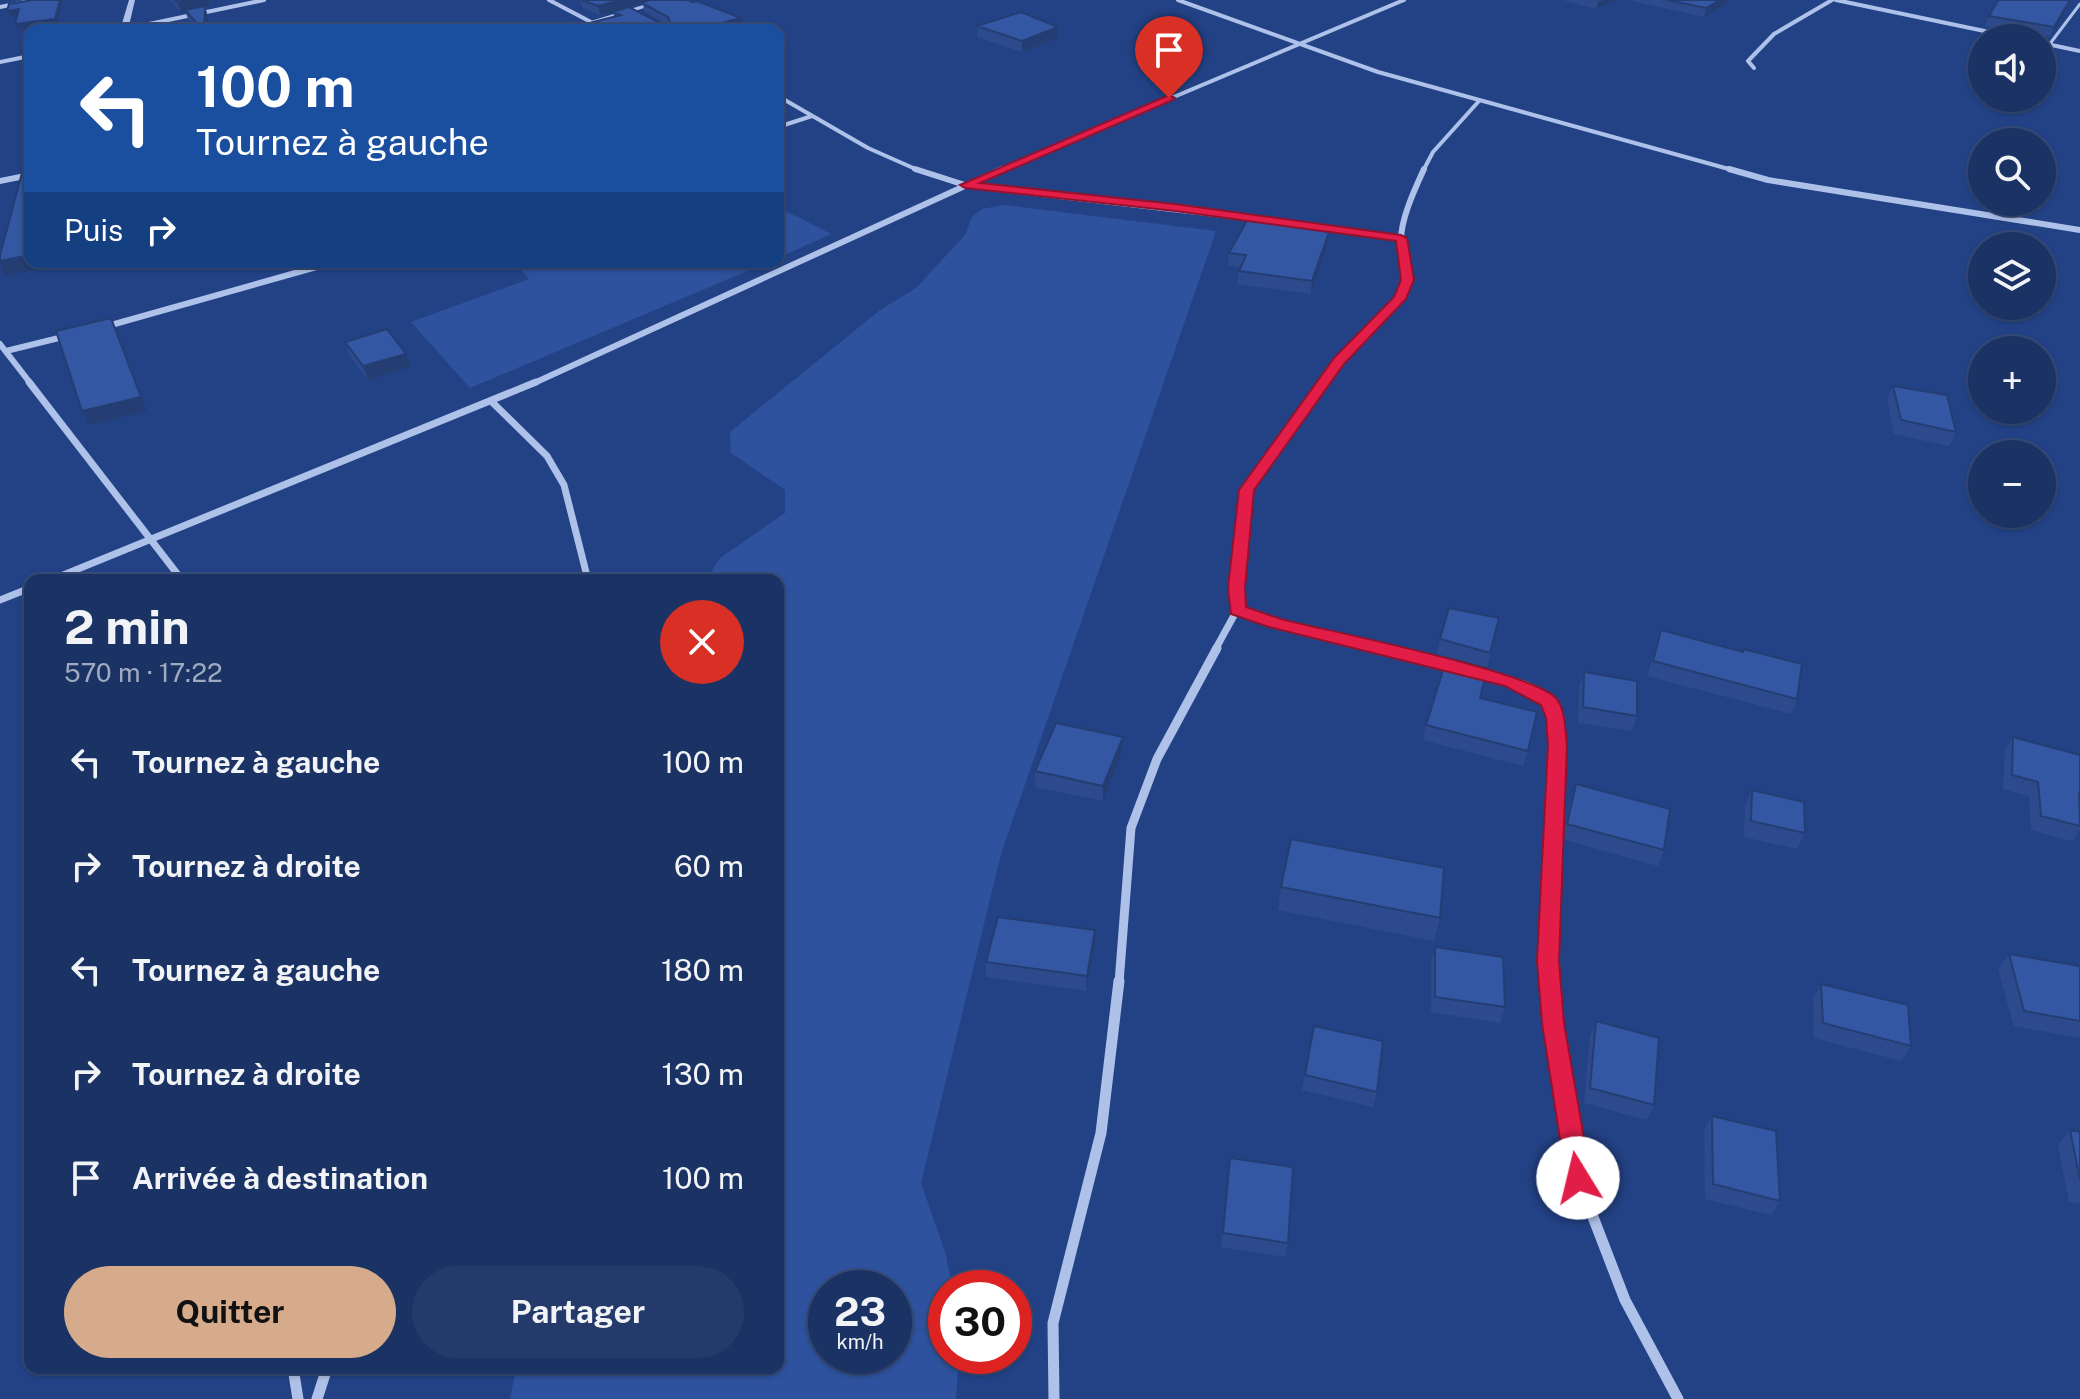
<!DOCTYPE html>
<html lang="fr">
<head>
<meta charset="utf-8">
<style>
  body { margin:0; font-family:"Public Sans",sans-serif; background:#233a6a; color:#f1f3f6; height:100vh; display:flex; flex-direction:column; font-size:30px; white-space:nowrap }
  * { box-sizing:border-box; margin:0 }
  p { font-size:26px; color:#9faabf }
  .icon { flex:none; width:44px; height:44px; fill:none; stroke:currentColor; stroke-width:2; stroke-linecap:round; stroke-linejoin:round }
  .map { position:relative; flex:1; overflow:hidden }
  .sheet { position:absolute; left:24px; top:574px; width:760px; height:800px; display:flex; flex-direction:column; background:#1a3264; border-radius:16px; box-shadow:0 2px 6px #0004,0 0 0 2px #384d78 }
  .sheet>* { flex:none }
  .guide { position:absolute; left:24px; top:24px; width:760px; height:244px; border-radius:16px; box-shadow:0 2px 6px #0004,0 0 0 2px #384d78; background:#1a4fa0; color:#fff; overflow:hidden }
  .tools { position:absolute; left:1968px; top:24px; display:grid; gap:16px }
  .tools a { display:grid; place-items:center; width:88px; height:88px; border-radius:50%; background:#1a3264; box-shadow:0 2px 6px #0004,0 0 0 2px #384d78; font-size:40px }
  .speed { position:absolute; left:808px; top:1270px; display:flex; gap:16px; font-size:40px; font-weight:700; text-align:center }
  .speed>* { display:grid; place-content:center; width:104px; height:104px; border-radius:50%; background:#1a3264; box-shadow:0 2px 6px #0004,0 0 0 2px #384d78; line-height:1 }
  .speed small { font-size:20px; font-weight:400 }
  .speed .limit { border:12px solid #d22; background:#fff; color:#111 }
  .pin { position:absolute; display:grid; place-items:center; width:68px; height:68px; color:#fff; margin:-82px -34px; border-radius:50% 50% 50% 0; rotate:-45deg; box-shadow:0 0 8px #0007 }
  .pin .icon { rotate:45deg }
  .me { position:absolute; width:88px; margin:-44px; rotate:351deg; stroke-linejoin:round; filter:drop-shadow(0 0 6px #0008) }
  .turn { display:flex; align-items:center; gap:28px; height:168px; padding:0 40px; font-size:36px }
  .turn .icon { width:104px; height:104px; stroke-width:2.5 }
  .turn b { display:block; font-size:56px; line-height:68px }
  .then { display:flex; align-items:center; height:76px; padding:0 40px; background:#0003; gap:16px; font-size:30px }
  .round { display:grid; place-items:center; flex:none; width:84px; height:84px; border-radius:42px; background:#233a6a }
  .overview { display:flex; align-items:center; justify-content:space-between; height:136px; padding:0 40px }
  h1 { font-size:48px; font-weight:700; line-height:60px }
  .action { display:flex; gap:16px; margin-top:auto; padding:16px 40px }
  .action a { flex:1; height:92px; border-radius:48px; background:#d6ab8b; color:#111; font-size:32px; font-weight:700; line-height:92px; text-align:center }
  .action a+a { background:#233a6a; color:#f1f3f6 }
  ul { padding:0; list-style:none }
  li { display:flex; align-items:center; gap:24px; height:104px; padding:0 40px }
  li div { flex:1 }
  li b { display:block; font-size:30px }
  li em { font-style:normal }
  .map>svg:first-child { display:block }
  .green { fill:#2e529e; fill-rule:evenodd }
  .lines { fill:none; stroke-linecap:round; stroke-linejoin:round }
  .service { stroke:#aec1e9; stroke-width:3 }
  .minor-far4 { stroke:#aec1e9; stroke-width:4 }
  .minor-far3 { stroke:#aec1e9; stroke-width:6 }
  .minor-far2 { stroke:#aec1e9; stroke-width:7 }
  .minor-far1 { stroke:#aec1e9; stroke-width:9 }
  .minor { stroke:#aec1e9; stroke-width:11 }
  .tertiary { fill:#aec1e9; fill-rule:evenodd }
  .wall { fill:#2d4b8c; fill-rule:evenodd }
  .shaded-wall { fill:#243d72 }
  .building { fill:#3457a3; stroke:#243d72; stroke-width:2 }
  .route { fill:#e11d48; stroke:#92132f; stroke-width:2 }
</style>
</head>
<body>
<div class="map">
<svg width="2080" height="1399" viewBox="0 0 2080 1399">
  <rect width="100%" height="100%" fill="#234286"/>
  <path class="green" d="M1004,205l212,26 -215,623 -80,329 25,72 6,33h-6v68h13l-3,43h-446l6,-31h262v-788h-72l14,-22 65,-45v-23l-54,-37 -1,-21 150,-122 36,-22 49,-53 7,-18 10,-8zM826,1288h68v68h-68z
    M778,207l53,27 -53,24z
    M514,262h255l-299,126 -59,-66 118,-43z"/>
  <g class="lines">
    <path class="service" d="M2049,45l31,-41"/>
    <path class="minor-far4" d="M549,0l42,22
      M1178,0l200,72 358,99
      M1836,0l182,38
      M0,7l35,-7
      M125,29l139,-29
      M2042,43l38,8
      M0,62l30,-6
      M1754,68l-6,-7 26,-27 58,-34
      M778,96l90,52 52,23
      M778,127l34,-11
      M998,171l406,-171
      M1423,171l10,-19 46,-51"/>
    <path class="minor-far3" d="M915,169l50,16 293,34
      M1729,169l39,11 312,50
      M1275,221l126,17
      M104,327l230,-65
      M0,344l31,40
      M6,351l61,-15
      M532,384l470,-215
      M1323,384c20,-28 75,-72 84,-101 3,-13 -5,-29 -6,-43 0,-22 14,-51 23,-71"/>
    <path class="minor-far2" d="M29,382l153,198
      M492,402l55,54 17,29 24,95
      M51,580l485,-198
      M0,600l30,-12
      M1237,610l38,13 110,27
      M1215,650l22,-40 -1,-22 10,-98 78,-108"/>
    <path class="minor-far1" d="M1377,648l76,19
      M1478,674c53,12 76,10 79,71l-9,216 2,22
      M1119,983l12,-155 26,-69 60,-111"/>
    <path class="minor" d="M1550,981l3,42 25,155 47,122 53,99
      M293,1368l5,31
      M317,1399l10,-31
      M1054,1399l-1,-76 48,-190 18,-152"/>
    <path class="tertiary" d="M129,0h6l-7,30h-8z
      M660,0h10l-97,30h-12z
      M30,172v6l-30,6v-6z"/>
  </g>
  <path class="wall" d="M170,0h39v6l-4,1 3,10v13h-11l-8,-9 -4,-10 -4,1z
    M580,0h108l53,18 1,9 -11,3h-137l-1,-8 21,-6 -1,-4 1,-1 -14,4 -18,-7zM643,4l1,7 23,14 -1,1 -36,-19z
    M1563,0h55l-22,9z
    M1628,0h103l-27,17z
    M2070,0l-4,10 -16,27 -65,-11 4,-10z
    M977,26l81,1v11l-36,14 -45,-15z
    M1283,220v6l44,19 -16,49 -74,-10 3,-16 -12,-2 1,-13z
    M345,342l61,12 5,13 -43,13 -19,-25z
    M1893,386l63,46 -7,14 -55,-12 -7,-34z
    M1499,618l-19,80 48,53 -5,15 -100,-26 3,-15 40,-63 -29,-8 3,-15z
    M1661,630l136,69 -6,15 -144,-38z
    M1584,672l53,44 -5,15 -54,-8 1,-36z
    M2013,737l67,18v74l-8,12 -41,-11 -2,-34 -26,-7 2,-38z
    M1122,752l-19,49 -68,-14v-16z
    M1576,784l88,66 -6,16 -96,-27 9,-39z
    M1752,790l53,43 -8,16 -53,-12 1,-32z
    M1281,887l159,31 -6,23 -156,-31z
    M1095,930v15l-9,46 -100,-14v-15z
    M1435,947l70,60 -5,16 -69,-11v-49z
    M2009,954l71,12v72l-66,-12 -16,-57z
    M1821,984l90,62 -10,15 -87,-23 -1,-39z
    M1596,1021l58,84 -7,15 -63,-17 6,-66z
    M1314,1026l63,66 -4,15 -71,-17z
    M1712,1116l68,85 -9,14 -66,-16 -1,-69z
    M2070,1130l10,2v72l-11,-2 -11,-57z
    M1230,1158l58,85 -3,14 -64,-10z"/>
  <path class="shaded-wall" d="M60,0h3l-6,24 -39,5 -3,-5z
    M191,0h18v6l-4,1 3,10v13h-4v-23l-23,5 -3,-9z
    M621,0h35l-56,15 -2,-9z
    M1603,0h15l-22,9 2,-7z
    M1720,0h11l-27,17 2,-9z
    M2070,0l-4,10 -16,27 4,-10z
    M19,9l3,6 -12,1 -3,-5z
    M741,18l1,9 -11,3h-38z
    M1058,27v11l-36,14v-11z
    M1329,232l-2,13 -16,49 1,-13z
    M30,255v7h29v3l-53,11 -6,-12v-3z
    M111,318l36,93 -58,14 -7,-14z
    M406,354l5,13 -43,13 -5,-14z
    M1123,737l-1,15 -19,49v-15z
    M1095,930v15l-9,46 1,-15z"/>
  <path class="building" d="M32,0h28l-5,19 -40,5 4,-15 -12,2 2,-7z
    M175,0h16l-13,3z
    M582,0h39l-23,6z
    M649,0h39l4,2 5,-1 44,17 -48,12h-84l-16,-8 28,-7 -8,-3 16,-5 37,19 4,-4 -2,-5 -26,-14z
    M1666,0h54l-14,8z
    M1998,0h72l-16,27 -65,-11z
    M205,6l-1,24h-1l-18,-20z
    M1021,12l37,15 -36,14 -45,-15z
    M30,172v83l-30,6v-6l22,-82z
    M1250,215l33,5 -3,5 49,7 -17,49 -73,-10 7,-16 -17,-2z
    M111,318l30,79 -59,14 -26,-80z
    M387,329l19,25 -43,12 -18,-24z
    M1893,386l54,9 9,37 -55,-12z
    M1449,608l50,10 -9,35 -50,-14z
    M1661,630l82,22v-3l59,15 -5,35 -144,-38z
    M1447,658l40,10 -7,30 57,14 -9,39 -102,-26z
    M1584,672l53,9v35l-54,-9z
    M1056,723l67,14 -20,49 -68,-15z
    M2013,737l67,18v39h-1l1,32 -39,-10 -3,-34 -26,-7z
    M1576,784l94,25 -6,41 -97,-26z
    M1752,790l52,12 1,31 -54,-12z
    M1291,839l153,29 -4,50 -159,-31z
    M998,917l97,13 -8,46 -101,-14z
    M1435,947l68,10 2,50 -70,-10z
    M2009,954l71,12v55l-56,-10z
    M1821,984l87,21 3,41 -88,-23z
    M1596,1021l63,17 -5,67 -64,-17z
    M1314,1026l69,15 -6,51 -72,-17z
    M1712,1116l64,15 4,70 -67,-17z
    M2070,1130l10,2v48z
    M1230,1158l63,9 -5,76 -65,-10z"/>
  <path class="route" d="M1169,95l6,3 -2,2 -193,83 195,21 226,31 6,3 7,42 -8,19 -62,65 -90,126 -9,98 1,19 35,12c47,12 249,52 275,79 10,12 9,33 11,47l-8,216 5,62 27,155 -4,8 -9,3 -8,-3 -4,-8 -24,-155 -5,-62 11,-216 -2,-27 -5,-13 -36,-19 -236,-59 -38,-13 -3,-26 11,-98 95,-132 60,-61 7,-17 -5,-39 -221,-30 -210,-23 -5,-3z"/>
</svg>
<div class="tools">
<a><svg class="icon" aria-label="sound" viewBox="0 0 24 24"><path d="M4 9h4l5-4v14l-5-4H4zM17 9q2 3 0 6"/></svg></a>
<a><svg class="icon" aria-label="search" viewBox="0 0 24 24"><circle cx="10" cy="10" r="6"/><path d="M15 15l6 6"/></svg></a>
<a><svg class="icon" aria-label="layers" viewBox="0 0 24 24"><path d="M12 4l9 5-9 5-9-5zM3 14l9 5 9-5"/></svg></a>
<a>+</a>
<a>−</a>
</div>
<div class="speed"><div>23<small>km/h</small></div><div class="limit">30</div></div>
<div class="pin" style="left:1169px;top:98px;background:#d93025"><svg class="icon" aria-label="arrive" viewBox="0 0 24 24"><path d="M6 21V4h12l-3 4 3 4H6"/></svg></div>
<svg class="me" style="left:1578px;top:1178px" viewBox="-20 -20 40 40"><circle r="19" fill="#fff"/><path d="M0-13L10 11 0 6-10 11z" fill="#e11d48"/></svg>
<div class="guide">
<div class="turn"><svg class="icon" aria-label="left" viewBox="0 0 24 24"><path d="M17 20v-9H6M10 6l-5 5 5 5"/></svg><div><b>100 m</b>Tournez à gauche</div></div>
<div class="then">Puis<svg class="icon" aria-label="right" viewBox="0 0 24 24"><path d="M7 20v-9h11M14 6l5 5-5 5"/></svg></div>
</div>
<section class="sheet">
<div class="overview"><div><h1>2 min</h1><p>570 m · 17:22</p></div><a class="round" style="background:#d93025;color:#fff"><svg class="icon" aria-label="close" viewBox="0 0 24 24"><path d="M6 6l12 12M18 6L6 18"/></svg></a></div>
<ul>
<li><svg class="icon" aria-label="left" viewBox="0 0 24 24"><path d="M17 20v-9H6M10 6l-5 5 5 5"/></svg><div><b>Tournez à gauche</b></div><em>100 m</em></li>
<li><svg class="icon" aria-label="right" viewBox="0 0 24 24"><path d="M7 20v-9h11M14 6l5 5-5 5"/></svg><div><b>Tournez à droite</b></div><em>60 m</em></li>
<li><svg class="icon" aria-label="left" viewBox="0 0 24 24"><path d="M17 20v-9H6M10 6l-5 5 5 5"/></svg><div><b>Tournez à gauche</b></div><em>180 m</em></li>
<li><svg class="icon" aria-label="right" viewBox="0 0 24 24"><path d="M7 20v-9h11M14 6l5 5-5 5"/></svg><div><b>Tournez à droite</b></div><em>130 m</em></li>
<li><svg class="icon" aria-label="arrive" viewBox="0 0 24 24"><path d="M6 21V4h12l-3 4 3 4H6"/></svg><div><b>Arrivée à destination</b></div><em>100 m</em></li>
</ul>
<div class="action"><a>Quitter</a><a>Partager</a></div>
</section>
</div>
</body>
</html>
